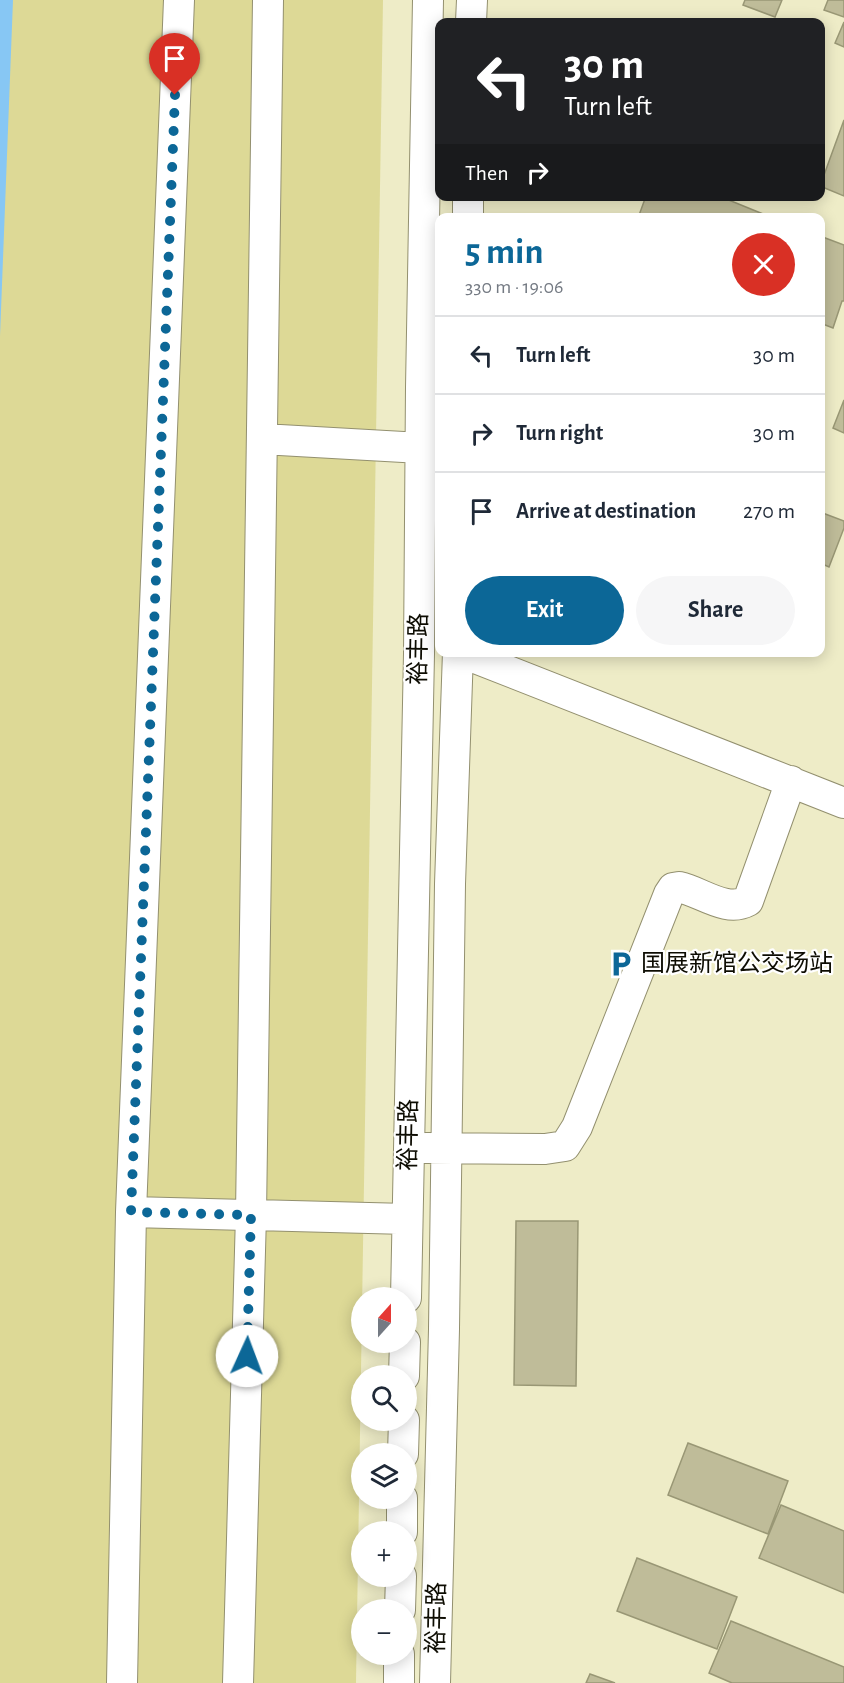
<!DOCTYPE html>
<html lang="en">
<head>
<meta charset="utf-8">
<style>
  body { margin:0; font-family:"Alegreya Sans","Noto Sans SC",sans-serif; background:#f6f6f7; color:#1f2937; height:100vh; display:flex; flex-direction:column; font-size:22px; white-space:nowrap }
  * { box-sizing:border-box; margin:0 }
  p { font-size:20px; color:#747a83 }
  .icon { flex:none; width:33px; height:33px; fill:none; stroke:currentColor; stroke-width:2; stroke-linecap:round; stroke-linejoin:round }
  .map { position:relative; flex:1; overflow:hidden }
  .details { position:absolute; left:435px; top:213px; width:390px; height:444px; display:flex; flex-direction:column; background:#fff; border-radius:12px; box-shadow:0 3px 15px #0003 }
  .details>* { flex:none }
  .hud { position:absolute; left:435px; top:18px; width:390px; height:183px; border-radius:12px; box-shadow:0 3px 15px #0003; background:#202124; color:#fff; overflow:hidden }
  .needle { width:39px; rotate:21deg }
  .controls { position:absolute; left:351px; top:1287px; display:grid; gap:12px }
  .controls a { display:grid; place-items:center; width:66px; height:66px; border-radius:50%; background:#fff; box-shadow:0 3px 15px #0003; font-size:30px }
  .pin { position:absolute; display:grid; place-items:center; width:51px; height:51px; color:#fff; margin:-62px -26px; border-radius:50% 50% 50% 0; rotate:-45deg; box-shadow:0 0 6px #0007 }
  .pin .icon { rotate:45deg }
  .me { position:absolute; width:66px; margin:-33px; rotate:2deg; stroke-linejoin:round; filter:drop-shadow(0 0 4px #0008) }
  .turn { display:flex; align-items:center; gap:21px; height:126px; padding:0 30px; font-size:27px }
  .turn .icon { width:78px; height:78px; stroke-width:2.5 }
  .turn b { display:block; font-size:42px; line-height:51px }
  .then { display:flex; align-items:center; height:57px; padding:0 30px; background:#0003; gap:12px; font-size:22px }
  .round { display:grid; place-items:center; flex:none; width:63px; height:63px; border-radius:32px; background:#f6f6f7 }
  .overview { display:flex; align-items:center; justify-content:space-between; height:102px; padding:0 30px }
  h1 { font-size:36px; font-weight:700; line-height:45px; color:#0c6797 }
  .cta { display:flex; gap:12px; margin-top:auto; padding:12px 30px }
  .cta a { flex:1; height:69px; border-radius:36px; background:#0c6797; color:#fff; font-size:24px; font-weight:700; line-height:69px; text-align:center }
  .cta a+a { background:#f6f6f7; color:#1f2937 }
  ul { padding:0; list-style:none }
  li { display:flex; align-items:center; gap:18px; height:78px; padding:0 30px; border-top:2px solid #e0e1e3 }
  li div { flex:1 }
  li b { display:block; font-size:22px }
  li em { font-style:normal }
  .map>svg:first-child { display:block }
  .green { fill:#ddd996 }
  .water { fill:#87c7f4 }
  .building { fill:#bfbc99; stroke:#999775; stroke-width:1.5 }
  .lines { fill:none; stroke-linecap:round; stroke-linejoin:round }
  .minor-casing { stroke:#93906f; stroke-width:32 }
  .minor { stroke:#fff; stroke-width:30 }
  .route { stroke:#0c6797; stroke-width:10; stroke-dasharray:0 18 }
  .labels { text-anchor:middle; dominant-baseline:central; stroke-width:4.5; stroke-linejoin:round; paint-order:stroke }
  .street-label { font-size:24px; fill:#0d0c02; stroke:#fff }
  .poi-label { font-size:24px; fill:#0d0c02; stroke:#fff; text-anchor:start }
</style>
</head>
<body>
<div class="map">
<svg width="844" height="1683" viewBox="0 0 844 1683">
  <rect width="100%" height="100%" fill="#eeecc7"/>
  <path class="green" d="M10,0h373l-27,1683h-356v-1399z"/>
  <path class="water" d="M0,0h13l-13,336z"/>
  <path class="building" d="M745,0h37l-7,17 -32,-12z
    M828,0h16v17l-20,-7z
    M844,22v25l-9,-4z
    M844,120v76l-24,-10z
    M646,196h73l54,22h-135z
    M820,236l24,9v56h-2l-9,27 -13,-5z
    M844,400v33l-11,-5z
    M820,512l24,9v7l-15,39 -9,-4z
    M516,1221h62l-2,165 -62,-1z
    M688,1443l100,38 -20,53 -100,-39z
    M781,1505l63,26v62l-85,-35z
    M637,1558l100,39 -20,52 -100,-38z
    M731,1621l113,46v16h-112l-23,-10z
    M590,1674l25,9h-29z"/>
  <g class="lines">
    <defs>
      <path id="minor" d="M471,22l1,-22
        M468,218v-22
        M262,439l159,9
        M460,652l384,151
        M426,1148l119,1 20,-3 12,-19 92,-233 4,-6 6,-1c23,5 47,26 69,14l43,-120
        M131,1212l276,7
        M406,1298l13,-644 2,-267 7,-387
        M404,1376l1,-34
        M403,1454l1,-34
        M402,1532v-34
        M400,1610l1,-34
        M122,1683l9,-471 48,-1212
        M238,1683l13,-468 17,-1215
        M399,1683v-29
        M435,1683l9,-354 6,-445 8,-232"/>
    </defs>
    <use href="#minor" class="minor-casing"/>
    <use href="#minor" class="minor"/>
  </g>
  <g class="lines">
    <path class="route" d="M175,95l-44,1117 120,3 -4,141"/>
  </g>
  <defs>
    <symbol id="parking-bare" viewBox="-9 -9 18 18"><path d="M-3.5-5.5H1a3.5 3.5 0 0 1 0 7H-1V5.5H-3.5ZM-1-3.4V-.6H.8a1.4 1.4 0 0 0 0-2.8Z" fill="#0c6797" stroke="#fff" stroke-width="2.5" paint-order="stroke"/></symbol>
  </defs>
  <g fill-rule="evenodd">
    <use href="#parking-bare" x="602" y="945" width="38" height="38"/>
  </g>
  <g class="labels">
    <g class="street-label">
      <text transform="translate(419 649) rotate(-89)">裕丰路</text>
      <text transform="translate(409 1135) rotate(-89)">裕丰路</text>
      <text transform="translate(437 1618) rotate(-89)">裕丰路</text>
    </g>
    <g class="poi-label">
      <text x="641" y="964">国展新馆公交场站</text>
    </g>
  </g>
</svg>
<div class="controls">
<a><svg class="needle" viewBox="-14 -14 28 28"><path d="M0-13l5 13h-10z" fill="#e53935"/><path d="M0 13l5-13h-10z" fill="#747a83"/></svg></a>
<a><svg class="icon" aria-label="search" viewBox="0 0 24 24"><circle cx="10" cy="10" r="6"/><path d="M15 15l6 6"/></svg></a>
<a><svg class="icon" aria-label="layers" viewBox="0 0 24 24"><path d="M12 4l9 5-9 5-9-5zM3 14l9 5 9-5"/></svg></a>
<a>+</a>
<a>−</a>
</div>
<div class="pin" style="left:175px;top:95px;background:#d93025"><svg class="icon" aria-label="arrive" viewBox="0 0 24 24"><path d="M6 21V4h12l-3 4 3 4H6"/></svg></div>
<svg class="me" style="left:247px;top:1356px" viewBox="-20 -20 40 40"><circle r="19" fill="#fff"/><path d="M0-13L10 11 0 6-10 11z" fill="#0c6797"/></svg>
<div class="hud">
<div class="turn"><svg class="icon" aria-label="left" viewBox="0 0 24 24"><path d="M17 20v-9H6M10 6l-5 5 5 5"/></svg><div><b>30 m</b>Turn left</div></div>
<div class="then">Then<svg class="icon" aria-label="right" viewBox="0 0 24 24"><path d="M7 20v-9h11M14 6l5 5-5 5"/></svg></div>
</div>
<section class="details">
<div class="overview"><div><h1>5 min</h1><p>330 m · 19:06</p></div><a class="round" style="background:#d93025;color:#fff"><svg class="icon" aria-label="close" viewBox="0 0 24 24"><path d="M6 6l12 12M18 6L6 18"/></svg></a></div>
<ul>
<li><svg class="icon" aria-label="left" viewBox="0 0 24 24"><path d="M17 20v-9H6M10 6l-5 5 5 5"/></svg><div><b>Turn left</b></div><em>30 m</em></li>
<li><svg class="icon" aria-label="right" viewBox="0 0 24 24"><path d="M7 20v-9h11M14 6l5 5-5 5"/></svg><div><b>Turn right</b></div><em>30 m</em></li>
<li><svg class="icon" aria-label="arrive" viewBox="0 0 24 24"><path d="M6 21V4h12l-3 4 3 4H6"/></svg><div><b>Arrive at destination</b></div><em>270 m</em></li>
</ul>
<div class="cta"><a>Exit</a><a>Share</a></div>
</section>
</div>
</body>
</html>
